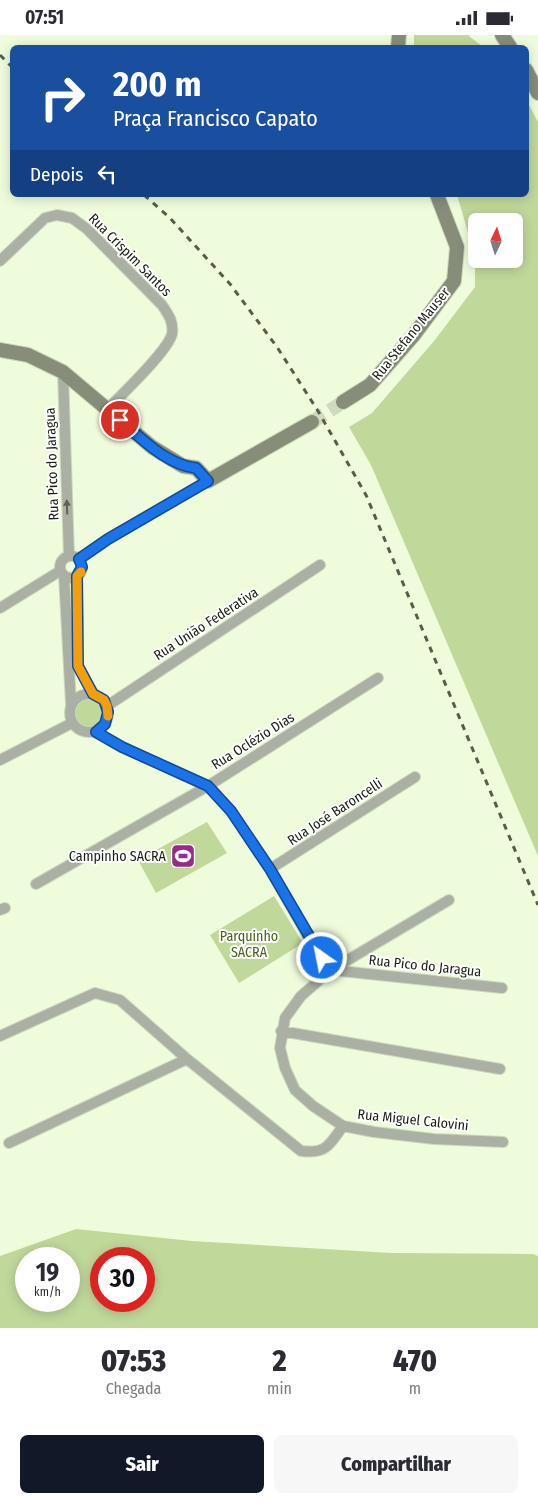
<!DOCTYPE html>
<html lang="pt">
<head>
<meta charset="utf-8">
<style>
  body { margin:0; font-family:"Fira Sans Condensed",sans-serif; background:#f7f7f7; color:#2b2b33; height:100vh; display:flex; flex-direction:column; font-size:19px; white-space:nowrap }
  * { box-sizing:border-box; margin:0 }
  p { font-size:16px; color:#7c7c81 }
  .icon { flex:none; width:28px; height:28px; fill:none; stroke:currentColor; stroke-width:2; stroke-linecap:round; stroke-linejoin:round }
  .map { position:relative; height:1293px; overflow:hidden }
  .sheet { display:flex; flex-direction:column; background:#fff; flex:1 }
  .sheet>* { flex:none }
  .guide { position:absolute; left:10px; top:10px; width:519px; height:152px; border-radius:8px; box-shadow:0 2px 12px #0003; background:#1a4fa0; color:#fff; overflow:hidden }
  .needle { width:32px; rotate:4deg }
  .fabs { position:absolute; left:468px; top:178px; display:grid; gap:10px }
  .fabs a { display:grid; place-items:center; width:55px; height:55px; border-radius:8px; background:#fff; box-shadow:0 2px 12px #0003; font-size:25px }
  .speed { position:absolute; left:15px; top:1212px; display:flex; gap:10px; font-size:25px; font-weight:700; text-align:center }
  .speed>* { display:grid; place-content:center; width:65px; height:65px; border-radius:50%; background:#fff; box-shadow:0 2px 12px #0003; line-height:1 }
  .speed small { font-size:12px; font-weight:400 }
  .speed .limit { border:8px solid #d22; background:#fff; color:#111 }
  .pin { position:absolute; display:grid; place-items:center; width:42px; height:42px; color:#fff; margin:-21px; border:2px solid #fff; border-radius:50%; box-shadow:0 1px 5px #0007 }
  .me { position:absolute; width:55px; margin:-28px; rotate:327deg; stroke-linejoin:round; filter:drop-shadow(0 0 4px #0008) }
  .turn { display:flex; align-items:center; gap:18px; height:105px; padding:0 20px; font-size:22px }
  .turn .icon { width:65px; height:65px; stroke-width:2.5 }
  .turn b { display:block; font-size:35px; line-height:42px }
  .then { display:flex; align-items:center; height:48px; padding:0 20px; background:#0003; gap:10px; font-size:19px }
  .eta { display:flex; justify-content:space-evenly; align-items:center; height:85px; text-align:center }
  .eta b { font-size:30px; font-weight:800; line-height:35px }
  .button { display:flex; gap:10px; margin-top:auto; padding:10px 20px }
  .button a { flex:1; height:58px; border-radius:8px; background:#111827; color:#fff; font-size:20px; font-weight:800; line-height:58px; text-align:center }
  .button a+a { background:#f7f7f7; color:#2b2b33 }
  .status { display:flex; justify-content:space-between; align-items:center; height:35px; padding:0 25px; background:#fff; direction:ltr }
  .status svg { height:14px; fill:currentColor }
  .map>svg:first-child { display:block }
  .green { fill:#c1d89b; fill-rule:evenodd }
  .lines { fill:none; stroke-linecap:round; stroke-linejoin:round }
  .secondary-tunnel { stroke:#cfdbbe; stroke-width:14; stroke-dasharray:14 7; stroke-linecap:butt }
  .street-casing { stroke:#cdd9bc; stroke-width:12 }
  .secondary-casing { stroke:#cdd9bc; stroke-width:16 }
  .street { stroke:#aab0a3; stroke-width:10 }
  .secondary { stroke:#868e7a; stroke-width:14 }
  .rail { stroke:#565d4b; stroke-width:3; stroke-dasharray:6 6; stroke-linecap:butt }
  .oneway { fill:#5c6154 }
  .route-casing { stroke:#114b97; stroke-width:12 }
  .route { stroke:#1a73e8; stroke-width:9 }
  .slow { stroke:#f59e0b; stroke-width:9 }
  .labels { text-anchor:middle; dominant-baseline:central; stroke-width:4; stroke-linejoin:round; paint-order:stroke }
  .street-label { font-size:14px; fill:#1c2014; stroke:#fff }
  .poi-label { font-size:14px; fill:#1c2014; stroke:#fff; text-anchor:end }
  .park-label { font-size:14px; fill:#4b601c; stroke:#fff }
</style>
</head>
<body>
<div class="status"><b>07:51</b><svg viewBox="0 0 49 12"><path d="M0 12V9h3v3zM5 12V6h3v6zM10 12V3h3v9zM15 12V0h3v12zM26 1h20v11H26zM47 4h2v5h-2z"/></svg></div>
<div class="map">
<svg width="538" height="1293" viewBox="0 0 538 1293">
  <rect width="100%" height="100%" fill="#effcdc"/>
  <path class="green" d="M414,0h54l15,12h-69z
    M526,64l12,23v734l-167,-391 -22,-38 23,-14 62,-72 41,-54v-31l-18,-61h69zM476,186h38v38h-38z
    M74 678a15 15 0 1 1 30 0a15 15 0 1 1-30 0Z
    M207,787l20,31 -71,40 -18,-33z
    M274,861l29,47 -64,40 -29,-48z
    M76,1194l116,12 199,12 142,1 5,2v72h-538v-72zM26,1224h43v42h-43zM101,1224h43v42h-43z"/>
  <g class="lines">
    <path class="secondary-tunnel" d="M312,387l31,-20"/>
    <defs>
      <path id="street" d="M0,226l45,-43 12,-3 15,3 15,11 75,76c6,9 12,17 10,29 -4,17 -50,60 -64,75
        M63,337l6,184
        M60 532a11 11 0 1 1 22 0a11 11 0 1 1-22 0Z
        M79,524l29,-20 100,-58
        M64,541l7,128
        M77,541l1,90 15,28
        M0,573l60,-37
        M70 678a19 19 0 1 1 38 0a19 19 0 1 1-38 0Z
        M107,671l213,-141
        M95,697l27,15 86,39 23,25 39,58 44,78 17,23 171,18
        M0,725l72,-37
        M270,834l145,-92
        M36,849l172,-98 170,-108
        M449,865l-118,70 -30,26 -16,22 -5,30 5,20 10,22 18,16 30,20 31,6 60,7 69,3
        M0,875l5,-2
        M281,996l219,38
        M0,1001l95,-43 25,7 67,59 114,92c26,3 28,-6 42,-25
        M9,1108l178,-84"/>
      <path id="secondary" d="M502,0l8,12
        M398,12l1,-12
        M526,35l12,23
        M0,315l28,5 35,17 89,75 31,19 13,2 12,13 104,-59
        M343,367l27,-17 43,-49 41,-55 3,-34 -20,-52"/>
    </defs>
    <use href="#street" class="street-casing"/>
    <use href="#secondary" class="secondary-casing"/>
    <use href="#street" class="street"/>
    <use href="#secondary" class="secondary"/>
    <path class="rail" d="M0,20l12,12
      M144,160l26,23 60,66 47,63 41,64 48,84 172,410"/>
  </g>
  <defs><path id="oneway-solid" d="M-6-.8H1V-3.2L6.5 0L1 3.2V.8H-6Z" transform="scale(1.25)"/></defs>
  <use class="oneway" href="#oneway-solid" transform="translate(67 472) rotate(-92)"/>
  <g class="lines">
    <defs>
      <path id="route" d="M120,385c22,19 47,45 76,48l12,13 -100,58 -29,20 3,8 -5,9 1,90 15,28 11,6 4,12 -3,12 -9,8 26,15 86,39 23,25 39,58 52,89"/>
    </defs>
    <use href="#route" class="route-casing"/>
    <use href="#route" class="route"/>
    <path class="slow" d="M81,537l-4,4 1,90 15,28 11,6 3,6 1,10"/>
  </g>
  <defs>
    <symbol id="stadium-square" viewBox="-11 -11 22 22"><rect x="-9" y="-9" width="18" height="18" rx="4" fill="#992a89" stroke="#fff"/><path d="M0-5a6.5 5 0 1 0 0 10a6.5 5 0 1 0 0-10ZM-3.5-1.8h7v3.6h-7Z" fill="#fff"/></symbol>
  </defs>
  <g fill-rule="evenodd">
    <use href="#stadium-square" x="169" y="807" width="28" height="28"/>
  </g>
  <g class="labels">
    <g class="street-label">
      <text transform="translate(130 220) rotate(45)">Rua Crispim Santos</text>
      <text transform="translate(411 299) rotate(-51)">Rua Stefano Mauser</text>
      <text transform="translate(52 429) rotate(-92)">Rua Pico do Jaragua</text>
      <text transform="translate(206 589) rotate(-33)">Rua União Federativa</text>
      <text transform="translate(253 706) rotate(-32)">Rua Oclézio Dias</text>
      <text transform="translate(335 777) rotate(-33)">Rua José Baroncelli</text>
      <text transform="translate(425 931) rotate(6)">Rua Pico do Jaragua</text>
      <text transform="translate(413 1085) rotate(6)">Rua Miguel Calovini</text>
    </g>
    <g class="poi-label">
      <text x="166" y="821">Campinho SACRA</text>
    </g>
    <g class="park-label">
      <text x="249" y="901">Parquinho<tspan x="249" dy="16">SACRA</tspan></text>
    </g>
  </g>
</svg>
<div class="fabs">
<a><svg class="needle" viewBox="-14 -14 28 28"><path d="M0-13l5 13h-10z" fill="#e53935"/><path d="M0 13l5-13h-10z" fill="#7c7c81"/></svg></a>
</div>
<div class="speed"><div>19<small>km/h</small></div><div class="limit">30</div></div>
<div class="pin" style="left:120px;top:385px;background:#d93025"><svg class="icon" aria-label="arrive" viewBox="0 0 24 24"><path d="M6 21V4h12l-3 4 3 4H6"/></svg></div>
<svg class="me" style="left:322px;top:923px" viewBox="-20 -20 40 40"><circle r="17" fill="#1a73e8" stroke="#fff" stroke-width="3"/><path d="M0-11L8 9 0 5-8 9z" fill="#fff"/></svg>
<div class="guide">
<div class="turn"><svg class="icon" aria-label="right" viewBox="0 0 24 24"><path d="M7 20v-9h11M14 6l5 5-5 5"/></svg><div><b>200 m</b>Praça Francisco Capato</div></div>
<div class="then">Depois<svg class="icon" aria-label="left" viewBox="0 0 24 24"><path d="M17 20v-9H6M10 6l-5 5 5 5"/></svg></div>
</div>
</div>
<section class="sheet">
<div class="eta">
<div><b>07:53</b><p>Chegada</p></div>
<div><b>2</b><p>min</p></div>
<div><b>470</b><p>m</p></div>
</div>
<div class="button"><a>Sair</a><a>Compartilhar</a></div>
</section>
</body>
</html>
